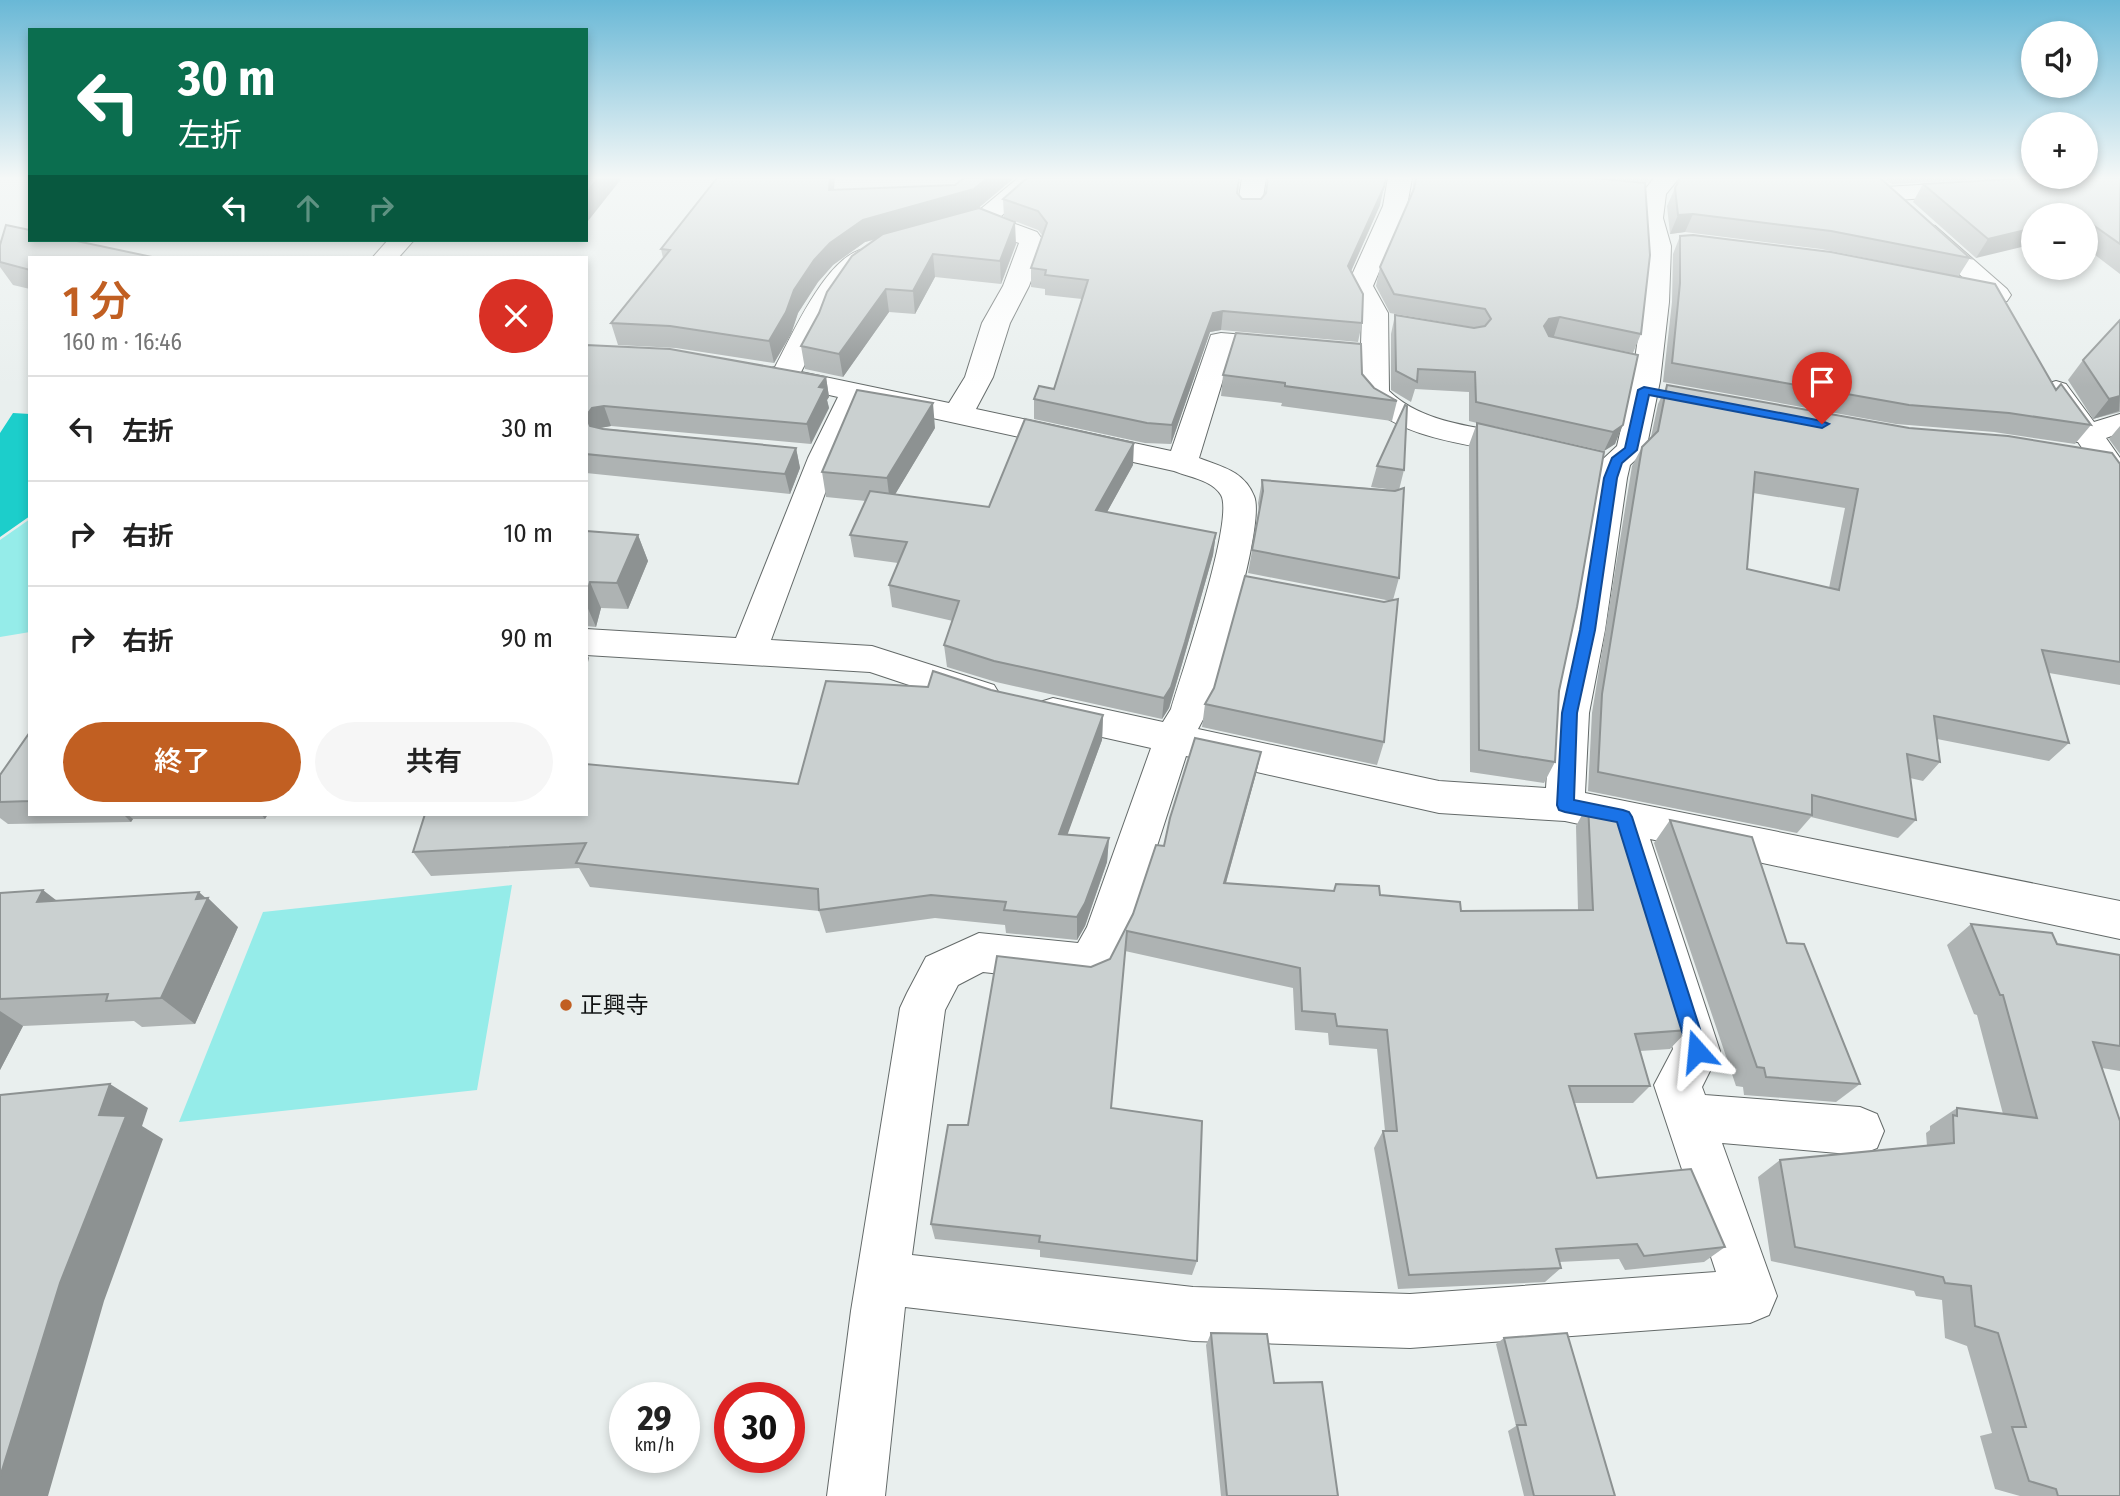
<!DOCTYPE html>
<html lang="ja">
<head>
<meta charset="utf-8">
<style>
  body { margin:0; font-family:"Fira Sans Condensed","Noto Sans JP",sans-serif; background:#f6f6f6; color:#222; height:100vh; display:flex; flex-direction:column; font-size:26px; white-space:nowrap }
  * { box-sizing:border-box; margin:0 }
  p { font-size:23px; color:#767676 }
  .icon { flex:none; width:38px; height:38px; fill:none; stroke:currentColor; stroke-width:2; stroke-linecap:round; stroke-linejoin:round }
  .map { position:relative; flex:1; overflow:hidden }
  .side { position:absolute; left:28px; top:256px; width:560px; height:560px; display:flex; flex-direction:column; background:#fff; border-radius:0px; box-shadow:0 4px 10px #0003 }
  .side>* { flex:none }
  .guide { position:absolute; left:28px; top:28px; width:560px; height:214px; border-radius:0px; box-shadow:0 4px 10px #0003; background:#0b6e4f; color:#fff; overflow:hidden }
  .fabs { position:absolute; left:2021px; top:21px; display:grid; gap:14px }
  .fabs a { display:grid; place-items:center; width:77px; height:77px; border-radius:50%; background:#fff; box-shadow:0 4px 10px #0003; font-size:35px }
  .speed { position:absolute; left:609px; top:1382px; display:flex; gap:14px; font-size:35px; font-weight:700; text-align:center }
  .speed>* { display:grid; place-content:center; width:91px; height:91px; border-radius:50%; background:#fff; box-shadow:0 4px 10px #0003; line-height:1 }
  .speed small { font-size:18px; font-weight:400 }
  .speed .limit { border:10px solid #d22; background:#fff; color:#111 }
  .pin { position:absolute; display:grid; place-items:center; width:60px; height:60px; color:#fff; margin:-72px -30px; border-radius:50% 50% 50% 0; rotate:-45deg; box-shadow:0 0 7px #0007 }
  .pin .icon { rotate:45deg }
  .me { position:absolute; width:77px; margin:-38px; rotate:342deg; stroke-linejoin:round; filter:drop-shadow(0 0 5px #0008) }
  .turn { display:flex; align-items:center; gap:24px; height:147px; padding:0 35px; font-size:32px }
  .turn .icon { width:91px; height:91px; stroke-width:2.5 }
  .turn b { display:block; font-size:49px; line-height:60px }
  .lanes { display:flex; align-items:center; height:66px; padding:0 35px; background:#0003; justify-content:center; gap:35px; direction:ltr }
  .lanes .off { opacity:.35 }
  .round { display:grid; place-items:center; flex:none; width:74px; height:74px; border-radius:37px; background:#f6f6f6 }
  .summary { display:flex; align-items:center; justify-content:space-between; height:119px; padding:0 35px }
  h1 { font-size:42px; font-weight:600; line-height:52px; color:#c15f22 }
  .primary-button { display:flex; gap:14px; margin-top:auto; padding:14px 35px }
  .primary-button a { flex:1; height:80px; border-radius:42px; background:#c15f22; color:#fff; font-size:28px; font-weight:600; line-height:80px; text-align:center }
  .primary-button a+a { background:#f6f6f6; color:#222 }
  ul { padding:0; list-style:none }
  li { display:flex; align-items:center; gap:21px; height:105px; padding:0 35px; border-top:2px solid #e0e0e0 }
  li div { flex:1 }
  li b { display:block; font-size:26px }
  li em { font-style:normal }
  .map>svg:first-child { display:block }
  .green { fill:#95ece9 }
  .forest { fill:#1ccecb }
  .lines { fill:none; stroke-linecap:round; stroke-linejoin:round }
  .minor-casing { stroke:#646a69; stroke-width:2 }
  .secondary-casing { stroke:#646a69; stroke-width:2 }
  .minor { fill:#fff; fill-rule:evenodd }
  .secondary { fill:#fff; fill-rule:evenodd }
  .wall { fill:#aeb3b3; fill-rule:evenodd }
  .shaded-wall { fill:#8d9292 }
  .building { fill:#cad0d0; stroke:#8d9292; stroke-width:2; fill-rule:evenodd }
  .route { fill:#1a73e8; stroke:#114b97; stroke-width:2 }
  .poi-dot { fill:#c15f22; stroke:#e9efee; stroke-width:2.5 }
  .labels { text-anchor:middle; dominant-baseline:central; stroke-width:5; stroke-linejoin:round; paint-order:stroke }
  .poi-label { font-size:23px; fill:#101212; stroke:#e9efee; text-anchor:start }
</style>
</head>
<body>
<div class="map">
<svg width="2120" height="1496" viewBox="0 0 2120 1496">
  <rect width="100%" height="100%" fill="#e9efee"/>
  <path class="green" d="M30,519v113l-30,5v-97z
    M512,885l-35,205 -298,32 84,-210z"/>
  <path class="forest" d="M13,413l17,1 -2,54 2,48 -30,21v-104z"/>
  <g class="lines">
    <defs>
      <path id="minor" d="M1018,178h26l-45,40 38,14 8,11 -16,43 -19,37 -17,54 -17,32 195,42 40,-116 10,-2 140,12 1,-32 -15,-27 36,-80 5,-28h24l-5,28 -34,80 15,27 1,78c37,36 98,36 146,48l4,7 -4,7 -11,2c-51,-10 -133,-16 -165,-62l1,-31 -128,-12 -33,108c23,9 45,13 55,38 12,27 -36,178 -46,214l-10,19 241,52 107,7 5,-75 18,-83 26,-152 6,-17 16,-15 15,-65 11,-79 2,-56 -6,-28 3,-25 12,-15h25l-13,16 -3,24 8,28 -2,56 -9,79 -14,69 -16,15 -3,13 -22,152 -16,83 -4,80 535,108v38l-470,-100 70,212 -18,36 3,8 155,12 17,7 7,17 -7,17 -17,7 -138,-12 55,153 -8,19 -19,8 -340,25 -217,-7 -288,-34 -20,189h-58l24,-185 49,-303 7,-15 19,-36 53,-24 99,10 9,-16 64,-179 -98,-22 -13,-4 -6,-10 6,-10 13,-4 110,24 8,-13c10,-34 64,-190 50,-214 -9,-15 -32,-18 -47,-24l-310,-68 -26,55 -67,182 101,6 122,39 6,10 -6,10 -13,4 -111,-37 -284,-17v-26l150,9 72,-180 30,-61 -71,-16 -4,-6 4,-6 8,-2c17,-31 58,-129 102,-118l4,5 -41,42 -39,76 148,31 16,-26 17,-54 21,-37 16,-43 -29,-10 -10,-6 -39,9 -9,-2 -3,-5 3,-5 44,-11zM1186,756l253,57 126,8 42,9 66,219 -19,36 62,187 -306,22 -217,-7 -281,-32 33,-245 13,-25 25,-13 107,12 16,-6 23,-45z
        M1242,178h24l-5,32 -3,5 -9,2 -9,-2 -3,-5z
        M1970,182l8,2 4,5 -4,5 -93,7 -8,-2 -4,-5 4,-5 8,-2z
        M1926,224l9,2 72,63 4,6 -4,6 -9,2 -9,-2 -72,-65 -3,-5 3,-5z
        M2056,381l10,3 28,38 26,-8v19l-14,5 14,20v32l-11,-3 -31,-45h-4l-33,-52 5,-6z"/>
      <path id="secondary" d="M388,240h26l-15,17h-26z"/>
    </defs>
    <use href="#minor" class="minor-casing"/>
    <use href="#secondary" class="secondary-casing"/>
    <use href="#minor" class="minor"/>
    <use href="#secondary" class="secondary"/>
  </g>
  <path class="wall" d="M964,178h50l-36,30 38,36 -15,40 -66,-7 -20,37 -26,-2 -46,65 -38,-8 -4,-23 76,-107 -12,3 -32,23 -15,17 -20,31 -7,21 -17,29 -98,-15 -58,-3 -7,-22 52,-65 -2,-9 173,-59 121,-5z
    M1414,178h178l49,156 -8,19 -81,-16 86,18 -23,89 -11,7 -111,-25 66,265 -4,71 -11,21 -74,-11 -1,-327 8,-22 -8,-2v-29l-54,-3 -4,13 -20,-12v-56l4,-19 82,13 -87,-15 -14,-27 4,-19 32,-74z
    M1600,178h51l-4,4z
    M1884,178h116l-108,6z
    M2120,178v96l-34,-26v-33h-52l-58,43 -63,-56 10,-18z
    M1675,188l295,70 -12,19 98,113 35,35 -16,19 -81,-12 -98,-8 -233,-42 9,-80 1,-48 7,-18 276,40 -135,-27 -136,-17 -15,2 -3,-28z
    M1237,193l5,6 138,6 -29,66 11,52 -4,19 -137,-12 -11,2 -39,112 -26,-1 -111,-24v-20l20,-10 28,-90 -37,-4v-6l-14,-2v-19l11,-33 -4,-5 -34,-13 -1,-18z
    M0,245l30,12v32l-17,-4 -13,-18z
    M2120,320v92l-27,7 -25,-39 15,-20z
    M586,345l240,32 3,20 -2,3 2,8 -18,36 -200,-18 -11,2 196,20 4,20 -10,26 -204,-21z
    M1362,374l12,14 23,13 -5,20 -111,-15 1,-3 -61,-7 2,-21z
    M1667,385l242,43 211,36v221l-71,-12 20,70 -20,18 -112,-22 3,23 -17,19 -13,-3 6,42 -18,18 -87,-21 -14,16 -209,-42 4,-78 40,-247 10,-19 9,-10 7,-33zM1753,493l92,15 -16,80 -82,-19z
    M2120,426v28l-11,-15z
    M935,428l-40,66 94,13 144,-42 -26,47 109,21 -3,22 -31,109 -13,44 -7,11 -166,-37 -49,-15 -3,-22 9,-24 -61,-14 -3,-22 9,-22 -44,-6 -4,-22 16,-34 -40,-4 -4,-25z
    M1377,466l27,4 -5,20v88l-6,22 -9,142 -7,23 -175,-38 3,-23 179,-102 7,-1 -143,-28 11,-61 -1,-9 4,-23 133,10 -24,-3z
    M586,531l52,4 10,26 -20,48 -27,-1 -5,19 -10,-1z
    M991,690l112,25 -1,25 -35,94 42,4 -2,24 -22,64 -8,14 -71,-7 -1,-8 -70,-7 -109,15 -7,-22 -229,-24 -11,-19 -148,8 -18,-24 385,-68z
    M30,732v82h238l-3,5h-132l-2,3 -123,2 -8,-6v-43z
    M1261,752l-5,22 -30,109 154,12 81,16 117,-1 -2,-84 12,-22 100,226 -18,19 -30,2 10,35 -17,17h-58l22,75 128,69 -21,15 -79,8 -6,-11 -60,3 2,6 -16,14 -147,7 -24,-141 9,-17h2l-8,-82 -48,-4 -1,-12 -33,-3 -2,-42 -168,-37 -14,157 86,153 -5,14 -152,-18v-7l-105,-11 -4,-15 37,-99 123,-158 19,-8 23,-45 31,-68z
    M1670,820l117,123 73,141 -24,18 -92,-7 -1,-8 -7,-1 -82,-243z
    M0,893l57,7 181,27 -43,97 -53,3 -8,-6 -111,5 -23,44z
    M1971,924l86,20 63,11v116l-18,-3 18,428h-100l-25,-7 -15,-53 12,-3 -25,-87 -22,-8 -3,-38 -26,-4 -2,-5 -143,-30 -13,-84 22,-17 147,-14 -1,-13 4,-3v-4l27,-18 46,6 -26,-99 -3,-1 -27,-69z
    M1211,1333l63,50 64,113h-117l-15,-151z
    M1504,1338l111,158h-91l-16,-65 8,-5 -20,-82z"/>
  <path class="shaded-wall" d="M598,178h24l-34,43 -2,-5v-23z
    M830,178h5l-3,34 -3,-22z
    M987,178h27l-39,33 -110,31 -32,23 -15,17 -20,31 -7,21 -17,29 -5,-22 25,-51 20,-30 16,-17 33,-23z
    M1384,187l-4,18 -35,80 3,-19z
    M1693,214l-8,18 -15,2 8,-19z
    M1015,222l1,22 -15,40 -1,-23z
    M2034,228v16l-58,14 12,-19z
    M933,254l2,23 -20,37 -2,-23z
    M886,289l3,23 -46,65 -4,-23z
    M1223,311l-2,19 -11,2 -39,112 1,-19 41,-112z
    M1560,317l-6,19 -12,2 2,-12 5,-7z
    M826,377l3,20 -2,3 2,8 -18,36 -4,-20 12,-37z
    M2120,396l-1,15 -26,8 16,-20z
    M933,403l2,25 -45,75 -3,-25z
    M604,406l7,20 -11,2 -6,9 -8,-21 6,-8z
    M1623,425l-8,19 -11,7 9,-19z
    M1134,443l-1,22 -37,67v-22z
    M796,448l4,20 -10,26 -5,-20z
    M1216,533l-3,22 -31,109 -13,44 -7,11 2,-21z
    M638,535l10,26 -20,48 -11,-26z
    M590,582l11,26 -5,19 -10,-23v-8z
    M586,652l3,6 -3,12z
    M1103,715l-1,25 -43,118v-24z
    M1261,752l-5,22 -36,130 4,-21z
    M123,814h4l6,5 -2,3z
    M261,814h7l-3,5z
    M1109,838l-2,24 -22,64 -8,14v-23z
    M43,890l36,28 -42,-16z
    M199,892l9,8v-2l30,29 -43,97 -34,-26 35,-99z
    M0,1011l23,15 -23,44z
    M110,1084l38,24 -6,18 21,13 -59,162 -56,195h-48v-19l99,-362z"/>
  <path class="building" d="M586,178h12l-12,15z
    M717,178h113l-1,12 126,-5 9,-7h23l-13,11 -111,31 -33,23 -16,17 -20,30 -8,22 -17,29 -99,-15 -59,-3 59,-73 -9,-1z
    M1027,178h212l-2,15 5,6h19l5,-6 2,-15h118l-2,9 -36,79 15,28 -1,29 -139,-12 -10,2 -41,112 -25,-2 -113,-24 5,-13 15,3 34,-109 -43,-5 1,-5 -15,-2 16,-45 -9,-12 -35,-12z
    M1416,178h176l53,5 5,72 -9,79 -81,-17 -11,2 -5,7 5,10 89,19 -15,70 -10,7 -137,-30 -1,-30 -57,-3 -1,13 -21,-11 -1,-56 79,13 11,-2 6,-7 -6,-10 -91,-15 -14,-27 34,-78z
    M1680,178h200l90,80 -139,-27 -138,-17 -15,1 -3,-27z
    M2030,178h90v66l-34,-24v-5h-52v13l-46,11 -65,-55z
    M979,208l36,14 -15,39 -67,-7 -20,37 -27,-2 -47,65 -38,-8 18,-33 8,-21 25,-36 31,-22z
    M6,225l24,5v10h42l80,17h-122v13l-30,-8v-17z
    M1693,235l138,17 164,32 61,106 5,-6 30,41 -82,-12 -100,-8 -237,-42 8,-80v-47z
    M2120,320v76l-11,3 -26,-39z
    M1236,333l125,11 1,30 12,14 23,13 -112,-15v-3l-62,-8z
    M586,345l84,4 156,28 -7,10 6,1 -18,36 -203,-18 -12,2 -6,8z
    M1667,385l242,43 99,8 104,17 8,11v198l-78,-12 27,93 -135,-27 6,46 -33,-8 9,66 -104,-25v20l-214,-43 4,-78 40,-247 16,-16zM1755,472l103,17 -19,101 -92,-21z
    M857,390l76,13 -46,75 -65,-6z
    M1405,405l2,1 -3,64 -27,-4z
    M586,416l4,10 13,3 193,19 -11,26 -199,-20z
    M1025,419l109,24 -38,67 120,23 -31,109 -14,45 -7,11 -170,-37 -50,-16 15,-44 -70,-16 18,-43 -57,-7 20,-44 119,16z
    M1477,423l127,29 -27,155 -18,84 -4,71 -76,-12z
    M1262,480l133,11 9,-3 -5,90 -147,-28 11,-59z
    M586,531l52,4 -21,48 -27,-1 -4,14z
    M1245,576l139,26 14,-3 -14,143 -179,-38 9,-16z
    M933,671l58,19 112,25 -44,119 50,4 -24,65 -8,14 -73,-7 2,-8 -75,-7 -112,15 -1,-21 -242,-26 10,-20 -173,9 12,-38h161v-50l212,20 28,-103 102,6z
    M30,732v69l-30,1v-27z
    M1195,738l66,14 -37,131 110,8 2,-7 43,2 1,9 80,7 1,9 132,-1 -5,-106 31,6 69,220 -53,4 15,52h-81l28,92 94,-9 34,78 -81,9 -7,-12 -81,5 5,19 -152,7 -26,-144h14l-10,-101 -50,-4 -2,-12 -33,-3 -2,-43 -173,-37 -16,177 91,13 -5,140 -158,-19 1,-6 -109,-12 17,-99h20l29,-169 94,11 19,-8 23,-45 23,-69 8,1 6,-28z
    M1670,820l82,17 35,106 17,1 56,140 -94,-7 -2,-9 -7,-1z
    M43,890l-6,12 162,-10 -3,7 12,-1 -47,100 -55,3 2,-7 -108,5v-106z
    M1971,924l81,9 5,11 63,11v91l-27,-4 27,79v375h-62l-2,-7 -27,-8 -17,-54h14l-28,-94 -23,-7 -4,-40 -26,-3 -2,-6 -148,-30 -15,-87 174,-17 -1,-28 4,1v-8l80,10 -34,-123h-3z
    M110,1084l-11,31 27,1 -66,167 -60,194v-382z
    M1211,1333l56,1 7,49 48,-1 16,114h-111z
    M1567,1333l48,163h-81l-17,-71h9l-22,-87z"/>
  <linearGradient id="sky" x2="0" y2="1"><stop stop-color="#69b8d6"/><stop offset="0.46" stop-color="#f5f8f7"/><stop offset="1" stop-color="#f5f8f7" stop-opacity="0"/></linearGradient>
  <rect width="2120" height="387" fill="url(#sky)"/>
  <path class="route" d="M1644,387l178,34 7,3 -7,4 -173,-33 -12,55 -15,13 -5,15 -22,152 -18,83 -3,87 49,10 6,2 3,5 75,234 -3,6 -7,3 -7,-3 -2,-6 -71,-229 -52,-10 -6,-2 -2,-5 5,-92 18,-83 24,-152 8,-20 13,-10 13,-58z"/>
  <circle class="poi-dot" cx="566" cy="1005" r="7"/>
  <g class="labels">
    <g class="poi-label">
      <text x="580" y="1005">正興寺</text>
    </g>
  </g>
</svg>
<div class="fabs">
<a><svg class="icon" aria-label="sound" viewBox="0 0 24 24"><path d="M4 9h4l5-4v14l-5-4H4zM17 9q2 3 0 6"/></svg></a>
<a>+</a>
<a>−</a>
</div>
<div class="speed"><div>29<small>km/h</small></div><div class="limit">30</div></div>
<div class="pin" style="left:1822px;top:424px;background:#d93025"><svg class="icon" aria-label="arrive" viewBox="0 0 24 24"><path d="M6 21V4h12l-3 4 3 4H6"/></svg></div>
<svg class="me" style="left:1697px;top:1051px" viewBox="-20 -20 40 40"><path d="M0-17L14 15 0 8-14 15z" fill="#1a73e8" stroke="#fff" stroke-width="4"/></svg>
<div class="guide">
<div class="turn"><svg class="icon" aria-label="left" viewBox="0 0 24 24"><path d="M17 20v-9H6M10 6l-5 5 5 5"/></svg><div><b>30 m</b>左折</div></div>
<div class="lanes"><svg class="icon" aria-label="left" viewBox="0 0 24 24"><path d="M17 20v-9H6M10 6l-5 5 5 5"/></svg><svg class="icon off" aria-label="ahead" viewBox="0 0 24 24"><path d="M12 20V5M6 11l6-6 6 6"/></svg><svg class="icon off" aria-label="right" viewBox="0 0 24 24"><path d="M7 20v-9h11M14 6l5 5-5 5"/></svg></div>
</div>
<section class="side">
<div class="summary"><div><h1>1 分</h1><p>160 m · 16:46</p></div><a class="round" style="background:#d93025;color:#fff"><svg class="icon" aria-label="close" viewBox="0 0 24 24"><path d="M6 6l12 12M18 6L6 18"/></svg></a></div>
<ul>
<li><svg class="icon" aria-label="left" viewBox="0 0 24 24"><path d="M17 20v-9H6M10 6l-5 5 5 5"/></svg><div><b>左折</b></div><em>30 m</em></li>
<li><svg class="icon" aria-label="right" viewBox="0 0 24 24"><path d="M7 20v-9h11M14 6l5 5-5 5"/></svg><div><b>右折</b></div><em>10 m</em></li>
<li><svg class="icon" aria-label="right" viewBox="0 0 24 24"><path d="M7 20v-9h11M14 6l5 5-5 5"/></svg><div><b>右折</b></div><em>90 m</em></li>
</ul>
<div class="primary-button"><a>終了</a><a>共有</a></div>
</section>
</div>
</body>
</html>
